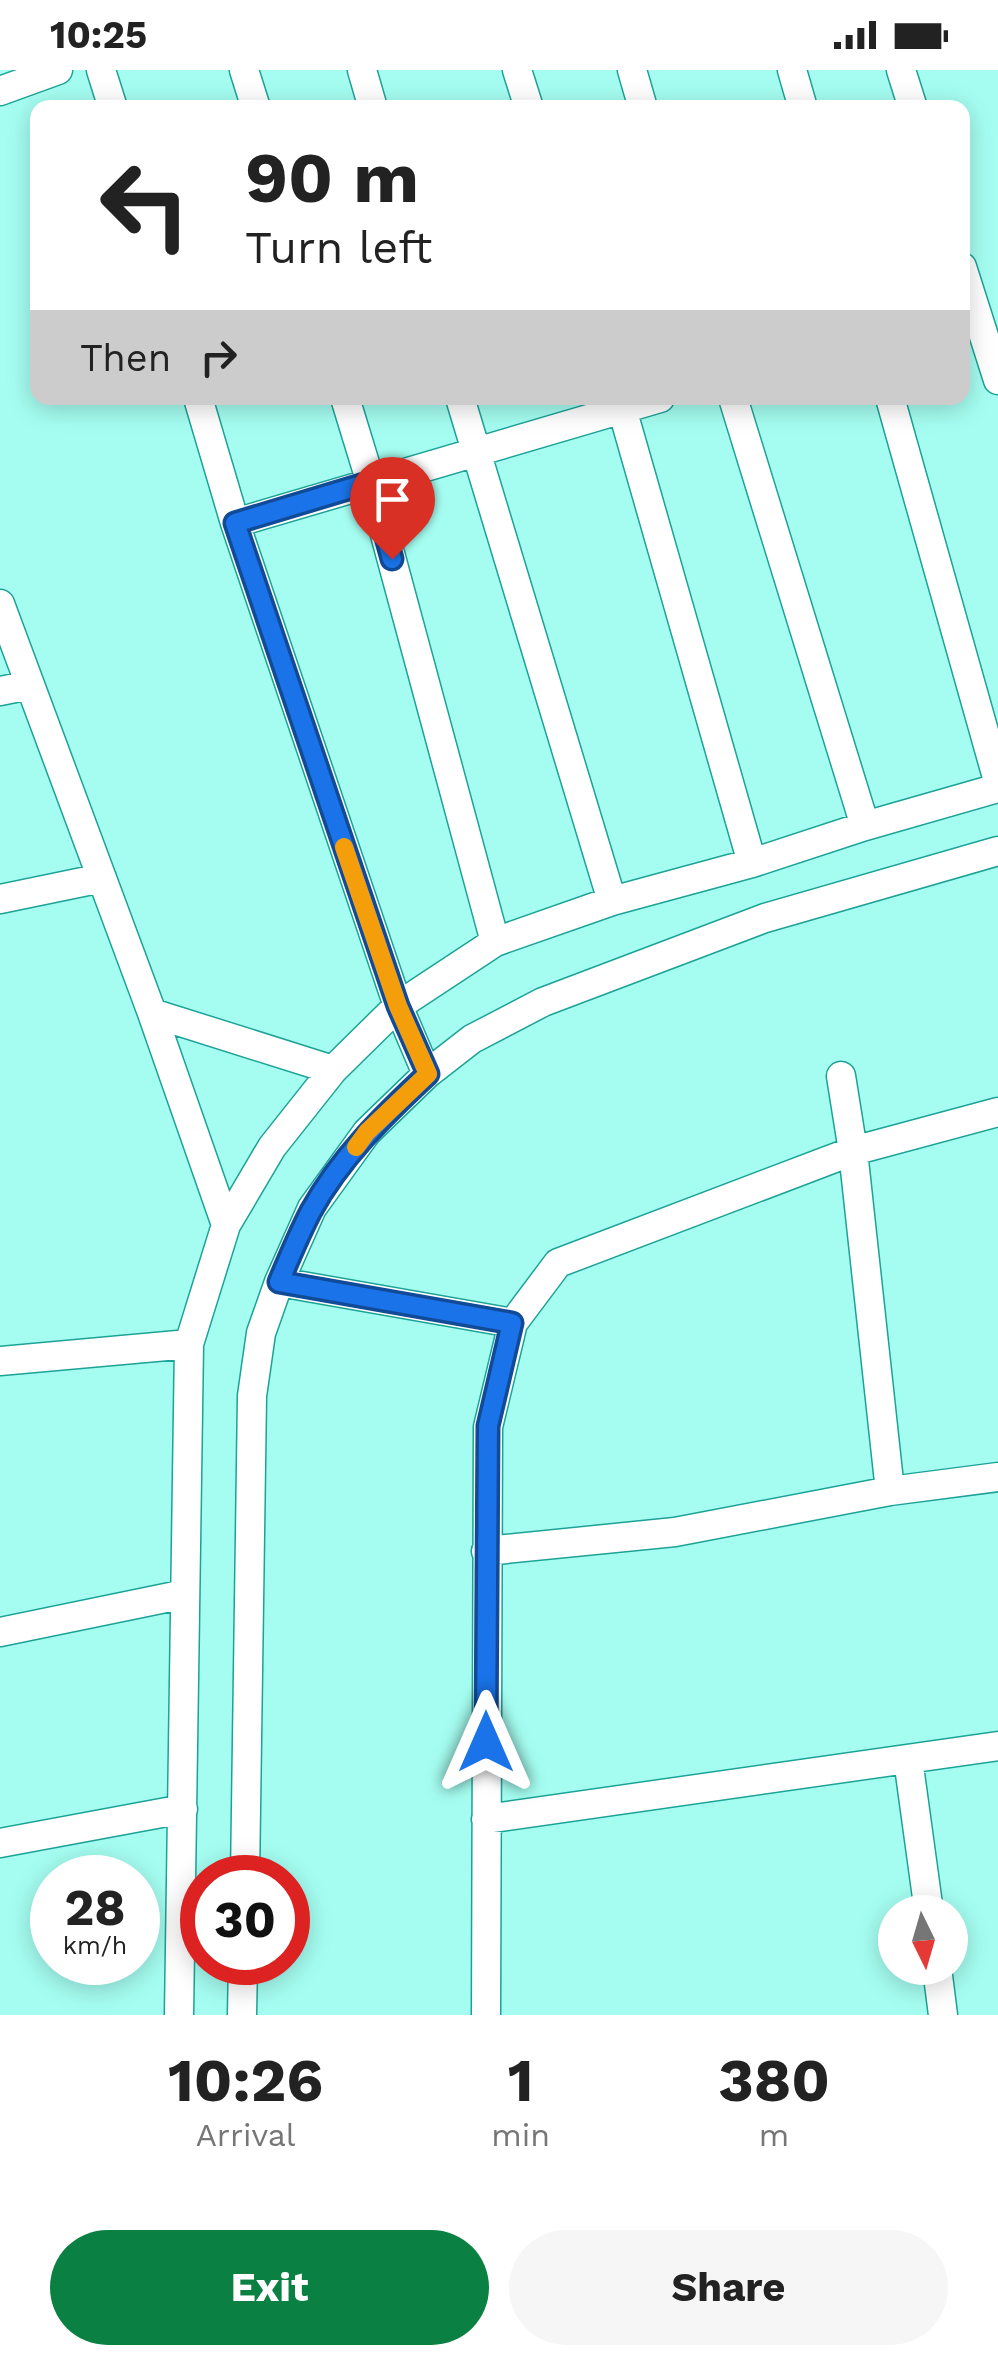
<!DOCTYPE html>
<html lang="en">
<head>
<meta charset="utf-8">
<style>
  body { margin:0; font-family:"Work Sans",sans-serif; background:#f6f6f6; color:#222; height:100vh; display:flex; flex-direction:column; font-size:38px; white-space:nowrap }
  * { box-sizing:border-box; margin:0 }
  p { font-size:32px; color:#767676 }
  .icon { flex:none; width:55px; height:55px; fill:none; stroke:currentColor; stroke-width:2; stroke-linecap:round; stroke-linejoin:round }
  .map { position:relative; height:1945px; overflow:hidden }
  .sheet { display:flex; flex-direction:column; background:#fff; flex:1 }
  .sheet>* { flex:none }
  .banner { position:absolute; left:30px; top:30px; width:940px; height:305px; border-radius:20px; box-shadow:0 5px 25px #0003; background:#fff; color:#222; overflow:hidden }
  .needle { width:65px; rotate:175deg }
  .fabs { position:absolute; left:878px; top:1825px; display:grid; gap:20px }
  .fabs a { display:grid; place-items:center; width:90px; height:90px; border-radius:50%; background:#fff; box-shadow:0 5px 25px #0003; font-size:50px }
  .speed { position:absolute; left:30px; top:1785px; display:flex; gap:20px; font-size:50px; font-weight:700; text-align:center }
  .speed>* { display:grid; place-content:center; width:130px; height:130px; border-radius:50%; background:#fff; box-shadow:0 5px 25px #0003; line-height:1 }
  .speed small { font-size:25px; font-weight:400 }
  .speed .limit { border:15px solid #d22; background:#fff; color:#111 }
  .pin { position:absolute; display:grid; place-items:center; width:85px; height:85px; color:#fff; margin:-102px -42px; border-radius:50% 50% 50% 0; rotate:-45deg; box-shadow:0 0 10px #0007 }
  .pin .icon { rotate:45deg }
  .me { position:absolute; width:110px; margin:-55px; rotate:0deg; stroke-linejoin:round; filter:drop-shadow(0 0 8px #0008) }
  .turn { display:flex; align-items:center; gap:35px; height:210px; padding:0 50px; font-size:45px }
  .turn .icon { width:130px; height:130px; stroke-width:2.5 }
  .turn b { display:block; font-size:70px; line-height:85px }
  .then { display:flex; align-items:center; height:95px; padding:0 50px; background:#0003; gap:20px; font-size:38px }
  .eta { display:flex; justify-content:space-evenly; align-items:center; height:170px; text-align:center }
  .eta b { font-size:60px; font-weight:700; line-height:70px }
  .primary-button { display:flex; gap:20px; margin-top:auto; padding:20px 50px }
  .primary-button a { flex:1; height:115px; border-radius:60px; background:#0b8043; color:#fff; font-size:40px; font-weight:700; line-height:115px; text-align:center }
  .primary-button a+a { background:#f6f6f6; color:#222 }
  .status { display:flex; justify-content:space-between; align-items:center; height:70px; padding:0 50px; background:#fff; direction:ltr }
  .status svg { height:28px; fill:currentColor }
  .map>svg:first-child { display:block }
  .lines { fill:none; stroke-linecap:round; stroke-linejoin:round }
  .minor-casing { stroke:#1da296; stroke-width:31 }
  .minor { stroke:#fff; stroke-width:28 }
  .route-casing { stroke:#114b97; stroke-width:25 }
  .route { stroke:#1a73e8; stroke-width:18 }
  .slow { stroke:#f59e0b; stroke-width:18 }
</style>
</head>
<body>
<div class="status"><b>10:25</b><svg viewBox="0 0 49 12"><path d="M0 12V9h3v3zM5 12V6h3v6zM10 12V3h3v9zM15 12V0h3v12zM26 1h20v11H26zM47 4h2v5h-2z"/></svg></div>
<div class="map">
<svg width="998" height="1945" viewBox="0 0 998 1945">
  <rect width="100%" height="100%" fill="#a5fdf1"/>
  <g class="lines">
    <defs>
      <path id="minor" d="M101,0l12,38
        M244,0l12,38
        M362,0l11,38
        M517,0l12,38
        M632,0l11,38
        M792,0l11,38
        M901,0l12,38
        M0,21l58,-21
        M962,197l36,113
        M198,328l37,125 163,483 29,68
        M345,328l26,85 124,459
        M460,328l152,503
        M619,328l133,465
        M733,328l132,428
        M890,328l108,383
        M235,453l425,-125
        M0,534l152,409 74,212
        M0,621l30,-6
        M0,829l102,-21
        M152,943l181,57
        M841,1006l12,75 37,340
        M279,1212l234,41
        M0,1291l189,-17
        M486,1481l189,-19 215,-41 108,-14
        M0,1562l185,-38
        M908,1689l21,153
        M486,1749l512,-73
        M0,1773l183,-34
        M245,1808l7,-482 9,-63 18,-51 33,-74 55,-76 60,-58 45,-35 71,-37 222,-84 233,-67
        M937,1898l6,47
        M179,1945l10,-671 37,-119 46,-78 61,-77 65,-64 97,-64 117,-41 140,-38 113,-37 133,-38
        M242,1945l1,-53
        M486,1945l2,-588 25,-104 45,-60 295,-112 145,-39"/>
    </defs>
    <use href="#minor" class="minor-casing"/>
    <use href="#minor" class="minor"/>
  </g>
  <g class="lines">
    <defs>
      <path id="route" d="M392,489l-21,-77 -136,41 163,483 30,68c-44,41 -88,84 -117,137 -12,23 -22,47 -32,71l233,41 -24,103 -2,316"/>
    </defs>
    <use href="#route" class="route-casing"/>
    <use href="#route" class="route"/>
    <path class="slow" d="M344,777l54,159 30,68 -61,58 -11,15"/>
  </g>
</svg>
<div class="fabs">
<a><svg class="needle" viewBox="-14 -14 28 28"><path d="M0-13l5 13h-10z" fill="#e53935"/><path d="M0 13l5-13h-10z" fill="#767676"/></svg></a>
</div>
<div class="speed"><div>28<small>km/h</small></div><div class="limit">30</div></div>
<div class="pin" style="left:392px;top:489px;background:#d93025"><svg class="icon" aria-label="arrive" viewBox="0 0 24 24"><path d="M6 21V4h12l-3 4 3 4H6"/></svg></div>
<svg class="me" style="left:486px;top:1672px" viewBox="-20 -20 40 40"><path d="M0-17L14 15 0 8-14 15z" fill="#1a73e8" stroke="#fff" stroke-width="4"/></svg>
<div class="banner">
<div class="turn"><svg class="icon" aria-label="left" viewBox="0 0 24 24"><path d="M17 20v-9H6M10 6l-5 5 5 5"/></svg><div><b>90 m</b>Turn left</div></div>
<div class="then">Then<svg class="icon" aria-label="right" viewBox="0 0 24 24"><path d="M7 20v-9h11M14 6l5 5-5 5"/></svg></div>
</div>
</div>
<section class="sheet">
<div class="eta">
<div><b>10:26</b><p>Arrival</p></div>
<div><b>1</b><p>min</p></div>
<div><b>380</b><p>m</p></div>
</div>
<div class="primary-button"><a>Exit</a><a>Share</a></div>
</section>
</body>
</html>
